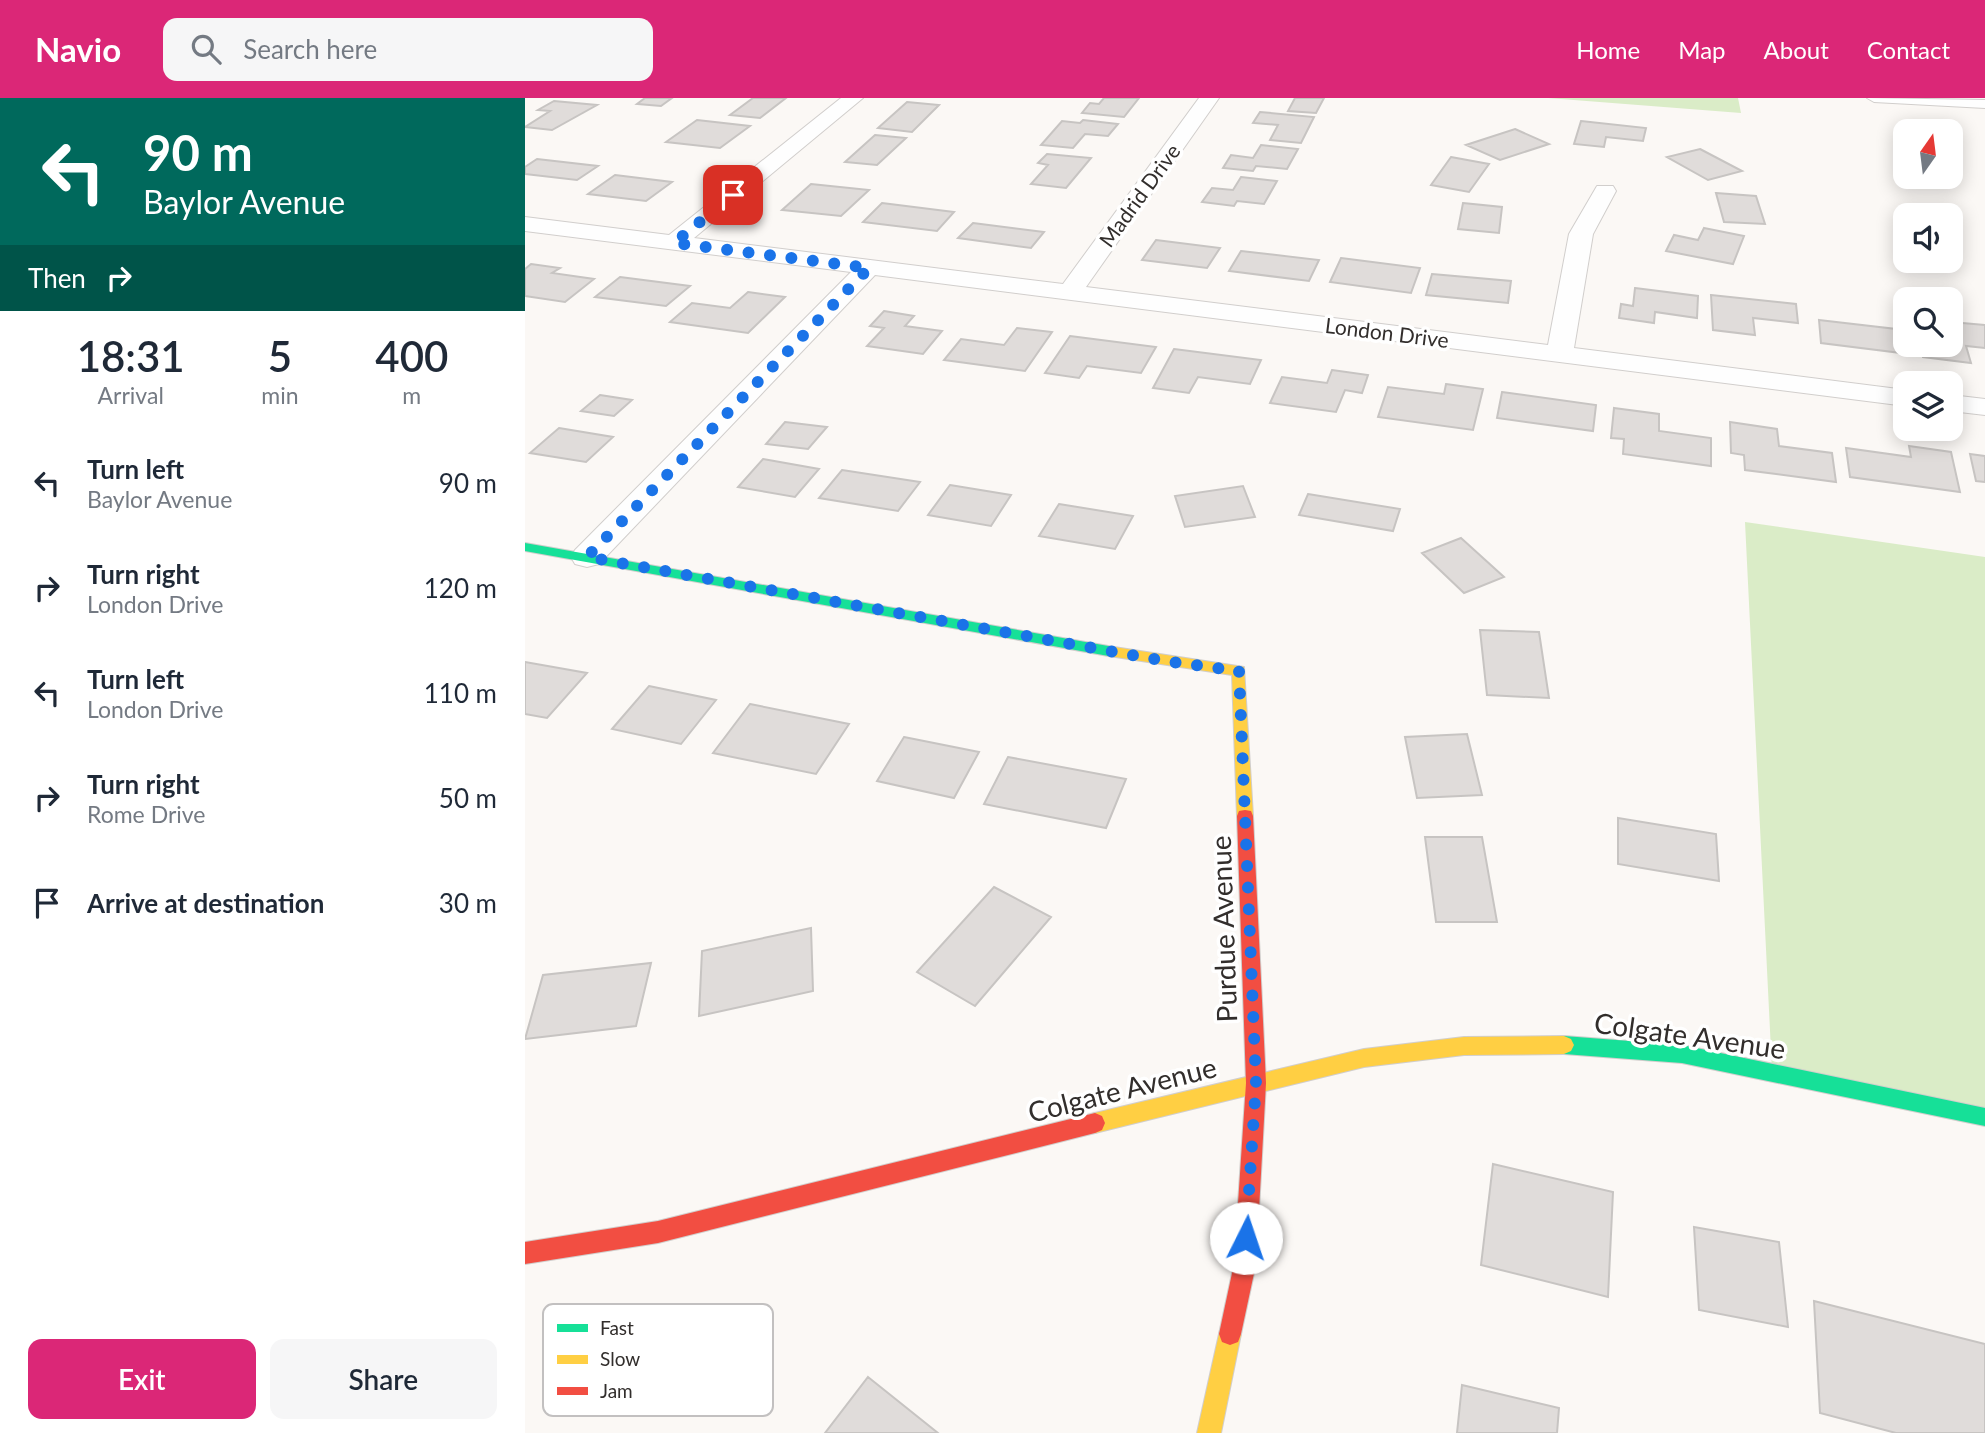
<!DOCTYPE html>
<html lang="en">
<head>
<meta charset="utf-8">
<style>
  body { margin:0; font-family:Lato,sans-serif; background:#f6f6f7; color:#1f2937; height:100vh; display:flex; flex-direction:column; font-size:26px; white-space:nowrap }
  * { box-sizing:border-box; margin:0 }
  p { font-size:23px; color:#747a83 }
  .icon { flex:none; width:38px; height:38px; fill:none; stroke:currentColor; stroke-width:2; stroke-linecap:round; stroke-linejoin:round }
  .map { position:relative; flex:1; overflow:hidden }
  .panel { display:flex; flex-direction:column; background:#fff; width:525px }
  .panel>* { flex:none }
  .banner { background:#00695c; color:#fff; overflow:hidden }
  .needle { width:46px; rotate:14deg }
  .fabs { position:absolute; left:1368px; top:21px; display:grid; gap:14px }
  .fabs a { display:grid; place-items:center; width:70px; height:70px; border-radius:14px; background:#fff; box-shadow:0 4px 18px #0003; font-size:35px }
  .pin { position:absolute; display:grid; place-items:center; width:60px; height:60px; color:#fff; margin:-30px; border-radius:14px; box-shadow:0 4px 10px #0006 }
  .me { position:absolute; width:77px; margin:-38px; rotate:4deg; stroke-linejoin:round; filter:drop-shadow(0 0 5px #0008) }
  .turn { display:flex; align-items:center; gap:24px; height:147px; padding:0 28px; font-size:32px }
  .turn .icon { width:91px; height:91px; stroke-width:2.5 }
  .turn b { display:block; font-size:49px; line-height:60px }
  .then { display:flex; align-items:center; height:66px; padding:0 28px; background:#0003; gap:14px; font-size:26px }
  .eta { display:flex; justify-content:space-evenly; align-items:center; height:119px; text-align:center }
  .eta b { font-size:42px; font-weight:600; line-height:49px }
  .action { display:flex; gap:14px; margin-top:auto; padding:14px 28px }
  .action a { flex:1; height:80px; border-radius:14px; background:#db2777; color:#fff; font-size:28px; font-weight:600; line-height:80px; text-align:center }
  .action a+a { background:#f6f6f7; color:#1f2937 }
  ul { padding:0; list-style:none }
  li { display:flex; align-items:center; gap:21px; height:105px; padding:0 28px }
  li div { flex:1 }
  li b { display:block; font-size:26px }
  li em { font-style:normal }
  header { display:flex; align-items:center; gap:42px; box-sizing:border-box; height:98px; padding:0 35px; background:#db2777; color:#fff }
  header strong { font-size:33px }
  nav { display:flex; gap:38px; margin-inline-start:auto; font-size:24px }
  .search { width:490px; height:63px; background:#f6f6f7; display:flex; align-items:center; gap:18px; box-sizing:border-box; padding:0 24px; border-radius:14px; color:#747a83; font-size:26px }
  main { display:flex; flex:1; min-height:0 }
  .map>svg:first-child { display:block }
  .green { fill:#daecc7 }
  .building { fill:#e0dcda; stroke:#c7c4c2; stroke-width:2 }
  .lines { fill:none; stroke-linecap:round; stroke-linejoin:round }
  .lane-casing { stroke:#d1cecc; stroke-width:2 }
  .street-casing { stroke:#d1cecc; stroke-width:2 }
  .fast-casing { stroke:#d1cecc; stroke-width:2 }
  .slow-casing { stroke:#d1cecc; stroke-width:2 }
  .jam-casing { stroke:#d1cecc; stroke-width:2 }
  .lane { fill:#fefefe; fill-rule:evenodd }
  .street { fill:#fefefe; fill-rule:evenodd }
  .fast { fill:#16e098; fill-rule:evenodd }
  .slow { fill:#ffcf43; fill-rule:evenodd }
  .jam { fill:#f24e42; fill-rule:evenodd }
  .route { stroke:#1a73e8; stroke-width:12; stroke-dasharray:0 21.6 }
  .labels { text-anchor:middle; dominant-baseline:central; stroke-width:7; stroke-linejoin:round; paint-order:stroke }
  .far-street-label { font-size:21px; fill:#322e2c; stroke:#fff }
  .near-street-label { font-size:28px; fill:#322e2c; stroke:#fff }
  .key { fill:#fff; stroke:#c2c0c0; stroke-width:2 }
  .key-label { font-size:19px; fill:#322e2c }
</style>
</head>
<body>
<header>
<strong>Navio</strong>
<div class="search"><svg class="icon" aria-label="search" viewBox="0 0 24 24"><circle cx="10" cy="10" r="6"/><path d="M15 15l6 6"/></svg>Search here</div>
<nav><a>Home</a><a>Map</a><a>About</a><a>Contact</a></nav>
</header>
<main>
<section class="panel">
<div class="banner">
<div class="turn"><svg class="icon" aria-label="left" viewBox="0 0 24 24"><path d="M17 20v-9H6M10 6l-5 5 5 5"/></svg><div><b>90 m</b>Baylor Avenue</div></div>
<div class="then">Then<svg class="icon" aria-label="right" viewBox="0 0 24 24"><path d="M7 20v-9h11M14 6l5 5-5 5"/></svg></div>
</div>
<div class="eta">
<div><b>18:31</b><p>Arrival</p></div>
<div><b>5</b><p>min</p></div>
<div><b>400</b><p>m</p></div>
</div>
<ul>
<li><svg class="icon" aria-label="left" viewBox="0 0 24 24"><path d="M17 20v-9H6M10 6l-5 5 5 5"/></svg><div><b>Turn left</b><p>Baylor Avenue</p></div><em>90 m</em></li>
<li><svg class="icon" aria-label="right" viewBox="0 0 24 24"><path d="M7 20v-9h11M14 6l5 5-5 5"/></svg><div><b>Turn right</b><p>London Drive</p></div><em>120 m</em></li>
<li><svg class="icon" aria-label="left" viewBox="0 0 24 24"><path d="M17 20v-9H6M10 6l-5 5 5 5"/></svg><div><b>Turn left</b><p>London Drive</p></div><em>110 m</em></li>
<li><svg class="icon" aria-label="right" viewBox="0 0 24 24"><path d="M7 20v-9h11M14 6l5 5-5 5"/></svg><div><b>Turn right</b><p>Rome Drive</p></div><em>50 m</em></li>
<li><svg class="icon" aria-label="arrive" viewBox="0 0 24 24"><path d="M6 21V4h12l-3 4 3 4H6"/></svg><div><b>Arrive at destination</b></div><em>30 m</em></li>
</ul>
<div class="action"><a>Exit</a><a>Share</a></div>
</section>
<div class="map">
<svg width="1460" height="1335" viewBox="0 0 1460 1335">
  <rect width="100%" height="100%" fill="#fbf8f5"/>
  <path class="green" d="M1023,0h190l3,15z
    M1220,424l240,35v560l-213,-46z"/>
  <path class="building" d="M120,0h27l-11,8 -24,-2z
    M228,0h33l-26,20 -30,-3z
    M579,0h35l-15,19 -42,-4 8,-10 9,1z
    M770,0h29l-8,15 -28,-2z
    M29,3l43,4 -45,25 -27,-3 25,-16 -12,-1z
    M382,4l32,3 -27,27 -34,-4z
    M735,14l54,5 -13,26 -31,-3 8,-15 -25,-2z
    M172,22l53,6 -30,22 -54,-6z
    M558,22l35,4 -10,12 -23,-2 -12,14 -32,-3 21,-24 18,2z
    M1056,23l65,7 -3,13 -37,-4 -2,10 -30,-3z
    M990,31l34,15 -49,16 -34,-15z
    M350,37l31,3 -29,27 -32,-3z
    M736,47l37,4 -11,20 -31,-3 -3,5 -30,-3 8,-13 22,3z
    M1175,51l42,22 -34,9 -41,-23z
    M522,56l44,4 -25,30 -35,-4 17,-19 -10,-2z
    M926,59l38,7 -20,28 -38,-7z
    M12,61l61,7 -21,14 -52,-6v-7z
    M90,77l57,7 -26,19 -58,-7z
    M716,79l36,4 -13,23 -27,-3 -3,5 -32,-4 10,-14 21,2z
    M286,86l58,6 -28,26 -59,-6z
    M1191,95l40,3 9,28 -41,-2z
    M357,105l72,9 -17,19 -74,-9z
    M938,105l39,4 -3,26 -41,-4z
    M448,125l71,9 -13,16 -73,-10z
    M1179,130l40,8 -11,28 -67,-13 8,-16 24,5z
    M631,142l64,8 -13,20 -65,-8z
    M716,153l78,9 -10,21 -80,-10z
    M816,160l79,10 -9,25 -81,-11z
    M6,166l29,4 -8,5 42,6 -29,23 -40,-6v-27z
    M907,176l79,7 -3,22 -82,-8z
    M95,179l70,9 -24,20 -71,-9z
    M1110,190l63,8 -1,22 -42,-6 -1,11 -35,-5 2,-14 12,2z
    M223,194l37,5 -37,36 -78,-11 22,-19 38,5z
    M1186,197l85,9 2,19 -45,-5 2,17 -42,-5z
    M359,213l30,5 -9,10 37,5 -19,23 -56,-8 17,-18 -14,-2z
    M1294,222l77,9 5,24 -80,-10z
    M1426,224l34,3v23l-19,-2 5,17 -48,-6 -3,-12h31z
    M492,230l35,4 -27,39 -81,-11 17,-21 43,6z
    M545,238l86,11 -15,26 -54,-7 -8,12 -34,-5z
    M649,251l87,11 -11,24 -52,-7 -9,16 -36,-5z
    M807,272l36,5 -6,18 -17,-3 -9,22 -66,-9 12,-26 45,6z
    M921,286l37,5 -10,41 -95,-13 10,-30 56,7z
    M977,294l94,13 -3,26 -96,-13z
    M75,297l32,5 -18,16 -33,-5z
    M1089,310l45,6v17l52,7v28l-88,-12 1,-15 -13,-1z
    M260,324l42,5 -19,22 -42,-5z
    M1205,324l47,7 2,17 53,7 4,29 -91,-12 -1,-15 -13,-2z
    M34,330l54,9 -27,25 -56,-9z
    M1384,348l42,6 9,40 -110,-15 -4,-29 65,9z
    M1445,356l15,2v26l-9,-1z
    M238,361l56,10 -24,28 -57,-10z
    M317,372l78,12 -22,29 -79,-13z
    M425,387l61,10 -20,31 -63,-11z
    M718,388l12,31 -70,10 -10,-31z
    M783,396l92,15 -7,22 -94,-16z
    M534,406l74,12 -18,33 -76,-13z
    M936,440l43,39 -40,16 -42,-40z
    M955,532l59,2 10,66 -62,-3z
    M0,564l62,11 -40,45 -22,-4z
    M124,588l67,14 -35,44 -69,-15z
    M225,606l99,20 -33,50 -103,-21z
    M942,636l15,61 -65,3 -12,-61z
    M379,639l75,15 -25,46 -77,-17z
    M483,659l118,22 -20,49 -122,-24z
    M1093,720l98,16 3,47 -101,-17z
    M900,739h57l15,85h-61z
    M469,789l57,30 -76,89 -58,-34z
    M286,830l2,63 -114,25 3,-65z
    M126,865l-15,63 -111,13 18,-64z
    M968,1066l120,28 -5,105 -127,-32z
    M1169,1129l85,15 9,85 -89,-17z
    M1289,1203l171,43v89h-89l-76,-20z
    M343,1279l70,56h-113z
    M937,1287l97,23 -2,25h-100z"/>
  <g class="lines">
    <defs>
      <path id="lane" d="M1342,0l118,2v8l-111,-6z"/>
      <path id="street" d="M316,0h22l-169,140 369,46 136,-186h20l-133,189 462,58 21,-111 28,-48h16l3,5 -23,43 -19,114 332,42v16l-1031,-131 -276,289 -12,3 -12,-3 -4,-7 4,-7 276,-278 -326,-41v-14l144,18z
        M1426,297l34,4v16l-34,-4z"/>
      <path id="fast" d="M0,445l589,104 7,5 -7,5 -589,-106z
        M1039,938l118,9 303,63v18l-303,-63 -118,-9 -7,-3 -3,-6 3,-6z"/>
      <path id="slow" d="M589,549l130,20 9,149 -2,5h-12l-2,-5 -5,-141 -123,-19 -2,-4z
        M1039,938l7,3 3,6 -3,6 -7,3 -100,1 -100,12 -269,66 -7,-3 -3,-7 3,-7 7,-3 269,-64 100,-12z
        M705,1225l8,3 3,8 -20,99h-24l22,-99 3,-8z"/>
      <path id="jam" d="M720,712l6,1 2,5 13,267 -10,181 -15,70 -3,8 -8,3 -8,-3 -3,-8 15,-70 12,-181 -9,-267 2,-5z
        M570,1015l7,3 3,7 -3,7 -7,3 -437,110 -133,21v-22l133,-21z"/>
    </defs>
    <use href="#lane" class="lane-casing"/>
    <use href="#street" class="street-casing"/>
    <use href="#fast" class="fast-casing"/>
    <use href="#slow" class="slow-casing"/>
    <use href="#jam" class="jam-casing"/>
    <use href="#lane" class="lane"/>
    <use href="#street" class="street"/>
    <use href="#fast" class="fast"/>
    <use href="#slow" class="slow"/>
    <use href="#jam" class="jam"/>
  </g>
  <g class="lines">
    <path class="route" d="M208,97l-59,48 195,25 -282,289 578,104 74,10 17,412 -10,155"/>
  </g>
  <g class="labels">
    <g class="far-street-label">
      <text transform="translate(614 97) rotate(-54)">Madrid Drive</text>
      <text transform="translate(862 234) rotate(7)">London Drive</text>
    </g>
    <g class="near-street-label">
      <text transform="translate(698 831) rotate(-92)">Purdue Avenue</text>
      <text transform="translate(1165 937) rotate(8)">Colgate Avenue</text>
      <text transform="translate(597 991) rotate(-14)">Colgate Avenue</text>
    </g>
  </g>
  <rect x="18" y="1206" width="230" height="112" rx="10" class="key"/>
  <rect x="32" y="1226" width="31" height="8" fill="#16e098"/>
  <rect x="32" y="1257" width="31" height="9" fill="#ffcf43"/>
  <rect x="32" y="1289" width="31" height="8" fill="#f24e42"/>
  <g class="key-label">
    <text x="75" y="1237">Fast</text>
    <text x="75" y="1268">Slow</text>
    <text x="75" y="1300">Jam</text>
  </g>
</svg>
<div class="fabs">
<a><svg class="needle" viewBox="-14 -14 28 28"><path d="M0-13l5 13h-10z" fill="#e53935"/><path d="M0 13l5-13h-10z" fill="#747a83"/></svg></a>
<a><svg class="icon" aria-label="sound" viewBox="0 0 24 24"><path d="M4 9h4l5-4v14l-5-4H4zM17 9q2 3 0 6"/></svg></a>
<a><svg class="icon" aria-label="search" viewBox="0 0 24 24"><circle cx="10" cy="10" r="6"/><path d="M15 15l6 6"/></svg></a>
<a><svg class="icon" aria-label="layers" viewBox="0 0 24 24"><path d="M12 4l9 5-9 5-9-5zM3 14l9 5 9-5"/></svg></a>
</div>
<div class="pin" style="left:208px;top:97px;background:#d93025"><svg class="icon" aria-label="arrive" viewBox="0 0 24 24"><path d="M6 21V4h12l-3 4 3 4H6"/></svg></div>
<svg class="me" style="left:721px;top:1140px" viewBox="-20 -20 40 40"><circle r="19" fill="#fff"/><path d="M0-13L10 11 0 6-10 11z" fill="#1a73e8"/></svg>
</div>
</main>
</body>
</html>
